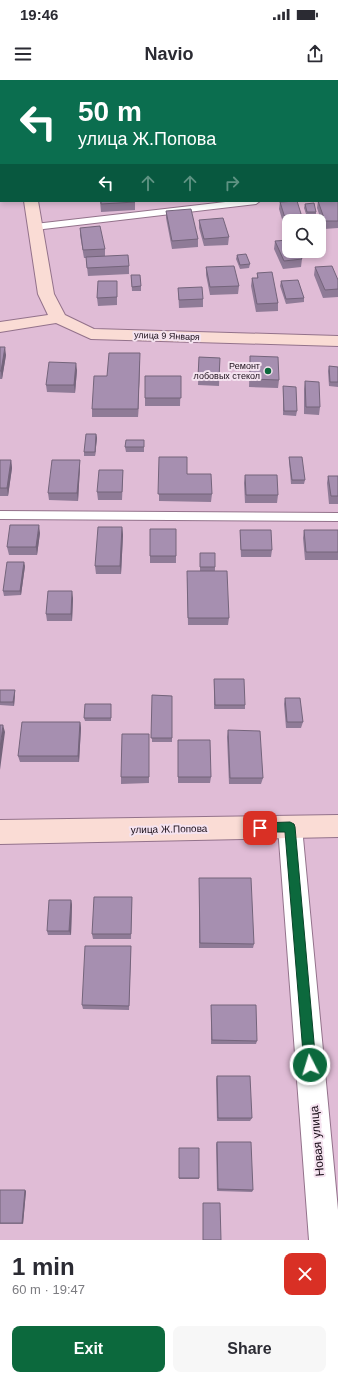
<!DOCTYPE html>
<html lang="en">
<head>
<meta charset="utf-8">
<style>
  body { margin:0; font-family:Arial,sans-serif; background:#f7f7f7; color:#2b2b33; height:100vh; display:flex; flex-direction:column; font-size:15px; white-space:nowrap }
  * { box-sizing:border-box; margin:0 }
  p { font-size:13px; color:#7c7c81 }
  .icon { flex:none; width:22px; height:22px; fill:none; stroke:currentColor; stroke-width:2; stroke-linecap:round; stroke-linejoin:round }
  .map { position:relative; height:1160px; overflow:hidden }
  .panel { display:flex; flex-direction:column; background:#fff; flex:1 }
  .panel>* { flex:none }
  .top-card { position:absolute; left:0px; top:0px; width:338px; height:122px; box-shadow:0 2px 6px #0003; background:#0b6e4f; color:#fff; overflow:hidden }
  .controls { position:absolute; left:282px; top:134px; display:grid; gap:8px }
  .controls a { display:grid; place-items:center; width:44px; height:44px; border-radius:8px; background:#fff; box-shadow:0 2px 6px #0003; font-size:20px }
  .pin { position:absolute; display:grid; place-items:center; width:34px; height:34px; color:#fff; margin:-17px; border-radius:8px; box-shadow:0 2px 6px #0006 }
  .me { position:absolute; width:44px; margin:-22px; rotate:355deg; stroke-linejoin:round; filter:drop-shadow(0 0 3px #0008) }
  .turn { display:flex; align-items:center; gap:14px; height:84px; padding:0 12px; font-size:18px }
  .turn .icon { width:52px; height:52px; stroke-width:2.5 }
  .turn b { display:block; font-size:28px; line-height:34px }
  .lanes { display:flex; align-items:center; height:38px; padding:0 12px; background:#0003; justify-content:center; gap:20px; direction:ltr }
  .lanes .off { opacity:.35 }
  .round { display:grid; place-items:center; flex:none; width:42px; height:42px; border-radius:8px; background:#f7f7f7 }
  .overview { display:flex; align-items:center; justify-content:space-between; height:68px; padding:0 12px }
  h1 { font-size:24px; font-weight:800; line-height:30px }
  .button { display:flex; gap:8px; margin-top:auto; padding:8px 12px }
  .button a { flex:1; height:46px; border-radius:8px; background:#0c693d; color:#fff; font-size:16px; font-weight:800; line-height:46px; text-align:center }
  .button a+a { background:#f7f7f7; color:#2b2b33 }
  .status { display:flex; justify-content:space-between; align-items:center; height:28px; padding:0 20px; background:#fff; direction:ltr }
  .status svg { height:11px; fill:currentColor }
  header { display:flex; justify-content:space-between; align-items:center; height:52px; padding:0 12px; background:#fff; font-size:18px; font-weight:800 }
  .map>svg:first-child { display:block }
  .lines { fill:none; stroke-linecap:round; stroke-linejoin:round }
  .lane-casing { stroke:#93728b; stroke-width:2 }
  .street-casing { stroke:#93728b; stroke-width:2 }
  .secondary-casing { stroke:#93728b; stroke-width:2 }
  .lane { fill:#fff; fill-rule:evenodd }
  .street { fill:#fff; fill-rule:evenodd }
  .secondary { fill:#fadcd5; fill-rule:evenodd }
  .wall { fill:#8f7b97 }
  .shaded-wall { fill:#74647b }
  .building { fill:#a68fb0; stroke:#74647b }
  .route { fill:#0c693d; stroke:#084428 }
  .poi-dot { fill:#0c693d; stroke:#f5e3f0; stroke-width:1.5 }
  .labels { text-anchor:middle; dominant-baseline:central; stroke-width:4; stroke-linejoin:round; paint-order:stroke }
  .far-street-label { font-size:9px; fill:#1a0e18; stroke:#f5e3f0 }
  .far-poi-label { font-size:9px; fill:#1a0e18; stroke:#f5e3f0; text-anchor:end }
  .street-label { font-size:10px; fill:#1a0e18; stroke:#f5e3f0 }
  .near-street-label { font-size:12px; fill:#1a0e18; stroke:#f5e3f0 }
</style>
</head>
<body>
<div class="status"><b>19:46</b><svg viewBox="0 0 49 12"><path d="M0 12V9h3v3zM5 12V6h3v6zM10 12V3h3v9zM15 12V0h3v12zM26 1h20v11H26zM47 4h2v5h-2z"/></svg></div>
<header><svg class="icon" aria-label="menu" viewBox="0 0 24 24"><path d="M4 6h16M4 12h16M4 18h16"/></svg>Navio<svg class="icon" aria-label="share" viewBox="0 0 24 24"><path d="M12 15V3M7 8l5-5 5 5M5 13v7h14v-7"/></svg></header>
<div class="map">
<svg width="338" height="1160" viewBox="0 0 338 1160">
  <rect width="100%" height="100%" fill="#e0bcd6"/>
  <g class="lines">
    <defs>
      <path id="lane" d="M234,121h26l-4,3 -221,26 -4,-3 4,-3z
        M0,431l338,2v8l-338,-2z"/>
      <path id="street" d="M134,0h54l1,1h-54z
        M337,1h1v8h-1z
        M290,736l9,3 3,8 36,383v30h-29l-31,-413 3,-8z"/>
      <path id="secondary" d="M3,0h12v1h-12z
        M24,121h14l16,93 11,21 29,14 244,7v10l-247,-7 -35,-16 -56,9v-10l48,-7 -10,-21z
        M338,735v22l-338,7v-24z"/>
    </defs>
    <use href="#lane" class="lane-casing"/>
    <use href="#street" class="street-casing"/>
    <use href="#secondary" class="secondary-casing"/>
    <use href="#lane" class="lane"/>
    <use href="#street" class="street"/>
    <use href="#secondary" class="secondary"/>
  </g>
  <path class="wall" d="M337,27l1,2v9h-1z
    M338,120v28l-14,1 -7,-21 1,-7z
    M100,121l35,1v8l-34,2z
    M280,122l22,15v4h-13v5h-5l-5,-17z
    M305,124l11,8v4l-9,1 -3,-9z
    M166,131l32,28v8l-26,2 -6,-31z
    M199,140l30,17 -1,8 -24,1 -5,-18z
    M80,148l25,21v7l24,10v8l-41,2 -2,-18h-2l-4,-23z
    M275,161l27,18 -1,8 -18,2 -9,-20z
    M237,175l13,9 -1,4 -9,1 -4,-10z
    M206,187l33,19 -1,8 -28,1 -4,-20z
    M315,187l23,13v17l-15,1 -9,-23z
    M257,193l21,30v8l-22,1 -5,-26 1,-8h5z
    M131,195l10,11v5h-9z
    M117,201v24l-19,1 -1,-8z
    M281,201l23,17v4l-18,2 -6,-18z
    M178,208l25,11v8l-24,1z
    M0,267l6,8 -4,24h-2z
    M250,276l29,24 -1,8 -29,-1z
    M199,277l21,1 -1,28 -21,-1z
    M140,281l-2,56h-46v-8l15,-33z
    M329,286l9,1v20l-9,-1 -1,-15z
    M77,290l-2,23 -28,-1 -1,-7z
    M181,296l-1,30h-35v-8z
    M305,301l15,26 -1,8 -15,-1v-25z
    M283,306l14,25 -1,5 -13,-1z
    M96,354l1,4 -2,18h-11v-4z
    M144,360v12h-18l-1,-5z
    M159,377l28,17 25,20 -1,8 -52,-1z
    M289,377l16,23 -1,4h-13l-2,-23z
    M0,380h11l1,8 -4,28h-8z
    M80,387l-2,34 -29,-1 -1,-7z
    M123,390v8l-1,22h-24l-1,-8z
    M245,395l33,20 -1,8h-32l-1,-20z
    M328,396h10v28h-9l-2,-21z
    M122,447l1,8 -2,39h-25l-1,-8z
    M176,449v34h-26v-7z
    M240,450l32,20 -1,7h-30l-1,-20z
    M304,450h34v30h-33l-2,-22z
    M40,453l-3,22h-28l-2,-8z
    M200,473l15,14v4l14,47 -1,7h-40l-1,-47 13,-7z
    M25,486l-4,29 -17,1 -1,-5z
    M73,518l-1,23h-25l-1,-7z
    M214,599l31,26v4h-31z
    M0,610h15v4l-1,12 -14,-1z
    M152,615l20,1v46h-20z
    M285,618l18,24 -2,6h-15l-2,-24z
    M111,628v13h-26l-1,-3z
    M80,642l1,6 -2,34h-59l-2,-6z
    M228,650l35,48 -2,6h-32l-2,-47z
    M149,654v49l-28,1v-7z
    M178,660l33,37 -1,6h-32z
    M199,798l55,66 -1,4h-54z
    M132,817v6l-1,36h-38l-1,-5z
    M71,820l1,5 -1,30h-23l-1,-4z
    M131,866v5l-2,59 -46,-1 -1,-4z
    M211,925l46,36 -1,3h-45z
    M217,996l35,42 -2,3h-33l-1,-42z
    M217,1062l36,48 -1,2 -35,-1 -1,-47z
    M179,1068l20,30v1h-20z
    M0,1110l26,1 -3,33h-23z"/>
  <path class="shaded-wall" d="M5,267l1,8 -4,24 -1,-8z
    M140,273v8l-2,56v-8z
    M76,283l1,7 -2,23 -1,-8z
    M96,354l1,4 -2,18v-4z
    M11,380l1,8 -4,28 -1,-8z
    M80,380v7l-2,34 -1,-8z
    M39,445l1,8 -3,22 -1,-8z
    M122,447l1,8 -2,39 -1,-8z
    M24,482l1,4 -4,29 -1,-4z
    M72,511l1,7 -1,23 -1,-7z
    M15,610v4l-1,12 -1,-4z
    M80,642l1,6 -2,34 -1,-6z
    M3,645l2,7 -5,38v-22z
    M71,820l1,5 -1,30 -2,-4z
    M25,1110l1,1 -3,33 -1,-1z"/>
  <path class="building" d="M337,120h1v21h-13l-7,-20h19z
    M101,121h34v1l-34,2z
    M297,121l5,16 -17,1 -5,-16z
    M314,123l2,9h-9l-2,-8z
    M191,129l7,30 -26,2 -6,-30z
    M223,138l6,19 -25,2 -5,-19z
    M100,146l5,23 -22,1 -3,-22z
    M289,160v11h9l4,8 -18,2 -9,-20z
    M246,174l4,10 -10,1 -3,-10z
    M128,175l1,11 -42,2 -1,-11z
    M234,186l5,20 -29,1 -4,-20z
    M332,186l6,14v9l-13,1 -10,-23z
    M272,192l6,31 -21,1 -5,-26h6l-1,-5z
    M131,195h9l1,11 -9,1z
    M298,200l6,18 -18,1 -5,-18z
    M98,201h19v16l-20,1z
    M202,207l1,12 -24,1 -1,-12z
    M0,267h5l-4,24h-1z
    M109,273h31l-2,56h-46l2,-33h13z
    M250,276l28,1 1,23 -29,-1z
    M199,277l21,1 -1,20 -21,-1z
    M49,282l27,1 -2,22h-28z
    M329,286l9,1v15h-8z
    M145,296h36v22h-36z
    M305,301l14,1 1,25h-14z
    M283,306l13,1 1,24h-13z
    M86,354h10l-1,18h-11z
    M126,360h18v7h-19z
    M159,377h28v17h24l1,20h-54z
    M289,377h13l3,23h-13z
    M0,380h11l-4,28h-7z
    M52,380h28l-3,33h-29z
    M99,390h24l-1,22h-25z
    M245,395h32l1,20h-32z
    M328,396h10v20h-7z
    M10,445h29l-3,22h-29z
    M98,447h24l-2,39h-25z
    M150,449h26v27h-26z
    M240,450h31l1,20h-31z
    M304,450h34v22h-32z
    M200,473h15v14h-15z
    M7,482h17l-4,29h-17z
    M187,491h40l2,47h-41z
    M48,511h24l-1,23h-25z
    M214,599h30l1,26h-30z
    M0,610h15l-2,12h-13z
    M152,615l20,1v42h-21z
    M285,618h15l3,24h-16z
    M85,624h26v14h-27z
    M22,642h58l-2,34h-60z
    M0,645h3l-3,23z
    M228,650l32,1 3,47h-33z
    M122,654h27v43h-28z
    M178,660h32l1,37h-33z
    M199,798h52l3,66 -54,-1z
    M94,817h38l-1,37h-39z
    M49,820h22l-2,31h-22z
    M85,866h46l-2,60 -47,-1z
    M211,925h45l1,36 -45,-1z
    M217,996h33l2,42h-34z
    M217,1062h34l2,48 -35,-1z
    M179,1068h20v30h-20z
    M0,1110h25l-3,33h-22z
    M203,1123h17l1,37h-18z"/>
  <path class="route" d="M290,742l4,2 1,3 21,238 -2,5 -4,1 -4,-1 -2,-5 -19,-233h-25l-4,-1 -2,-3 2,-4 4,-1z"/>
  <circle class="poi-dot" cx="268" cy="291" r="4"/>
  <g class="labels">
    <g class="far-street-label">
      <text transform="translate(167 256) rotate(2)">улица 9 Января</text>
    </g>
    <g class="far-poi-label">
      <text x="260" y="286">Ремонт<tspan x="260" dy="10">лобовых стекол</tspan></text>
    </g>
    <g class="street-label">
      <text transform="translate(169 749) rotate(-1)">улица Ж.Попова</text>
    </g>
    <g class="near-street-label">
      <text transform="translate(317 1061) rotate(-95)">Новая улица</text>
    </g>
  </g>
</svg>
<div class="controls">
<a><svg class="icon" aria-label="search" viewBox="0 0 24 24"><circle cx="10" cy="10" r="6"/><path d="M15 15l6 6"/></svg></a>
</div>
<div class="pin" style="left:260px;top:748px;background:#d93025"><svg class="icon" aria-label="arrive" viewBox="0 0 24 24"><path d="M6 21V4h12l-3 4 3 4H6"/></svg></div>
<svg class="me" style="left:310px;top:985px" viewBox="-20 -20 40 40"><circle r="17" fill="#0c693d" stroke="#fff" stroke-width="3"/><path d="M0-11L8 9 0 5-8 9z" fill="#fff"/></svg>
<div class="top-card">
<div class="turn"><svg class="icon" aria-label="left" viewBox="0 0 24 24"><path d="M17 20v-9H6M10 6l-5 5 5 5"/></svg><div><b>50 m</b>улица Ж.Попова</div></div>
<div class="lanes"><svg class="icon" aria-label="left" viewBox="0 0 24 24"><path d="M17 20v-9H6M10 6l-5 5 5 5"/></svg><svg class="icon off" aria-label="ahead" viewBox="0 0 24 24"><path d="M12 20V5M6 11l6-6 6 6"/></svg><svg class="icon off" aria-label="ahead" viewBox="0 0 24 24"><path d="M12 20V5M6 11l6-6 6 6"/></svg><svg class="icon off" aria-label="right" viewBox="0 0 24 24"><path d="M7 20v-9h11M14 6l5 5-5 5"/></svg></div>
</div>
</div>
<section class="panel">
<div class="overview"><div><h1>1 min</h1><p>60 m · 19:47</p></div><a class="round" style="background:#d93025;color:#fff"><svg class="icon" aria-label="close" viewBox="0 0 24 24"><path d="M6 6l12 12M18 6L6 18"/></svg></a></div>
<div class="button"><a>Exit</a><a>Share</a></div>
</section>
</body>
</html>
